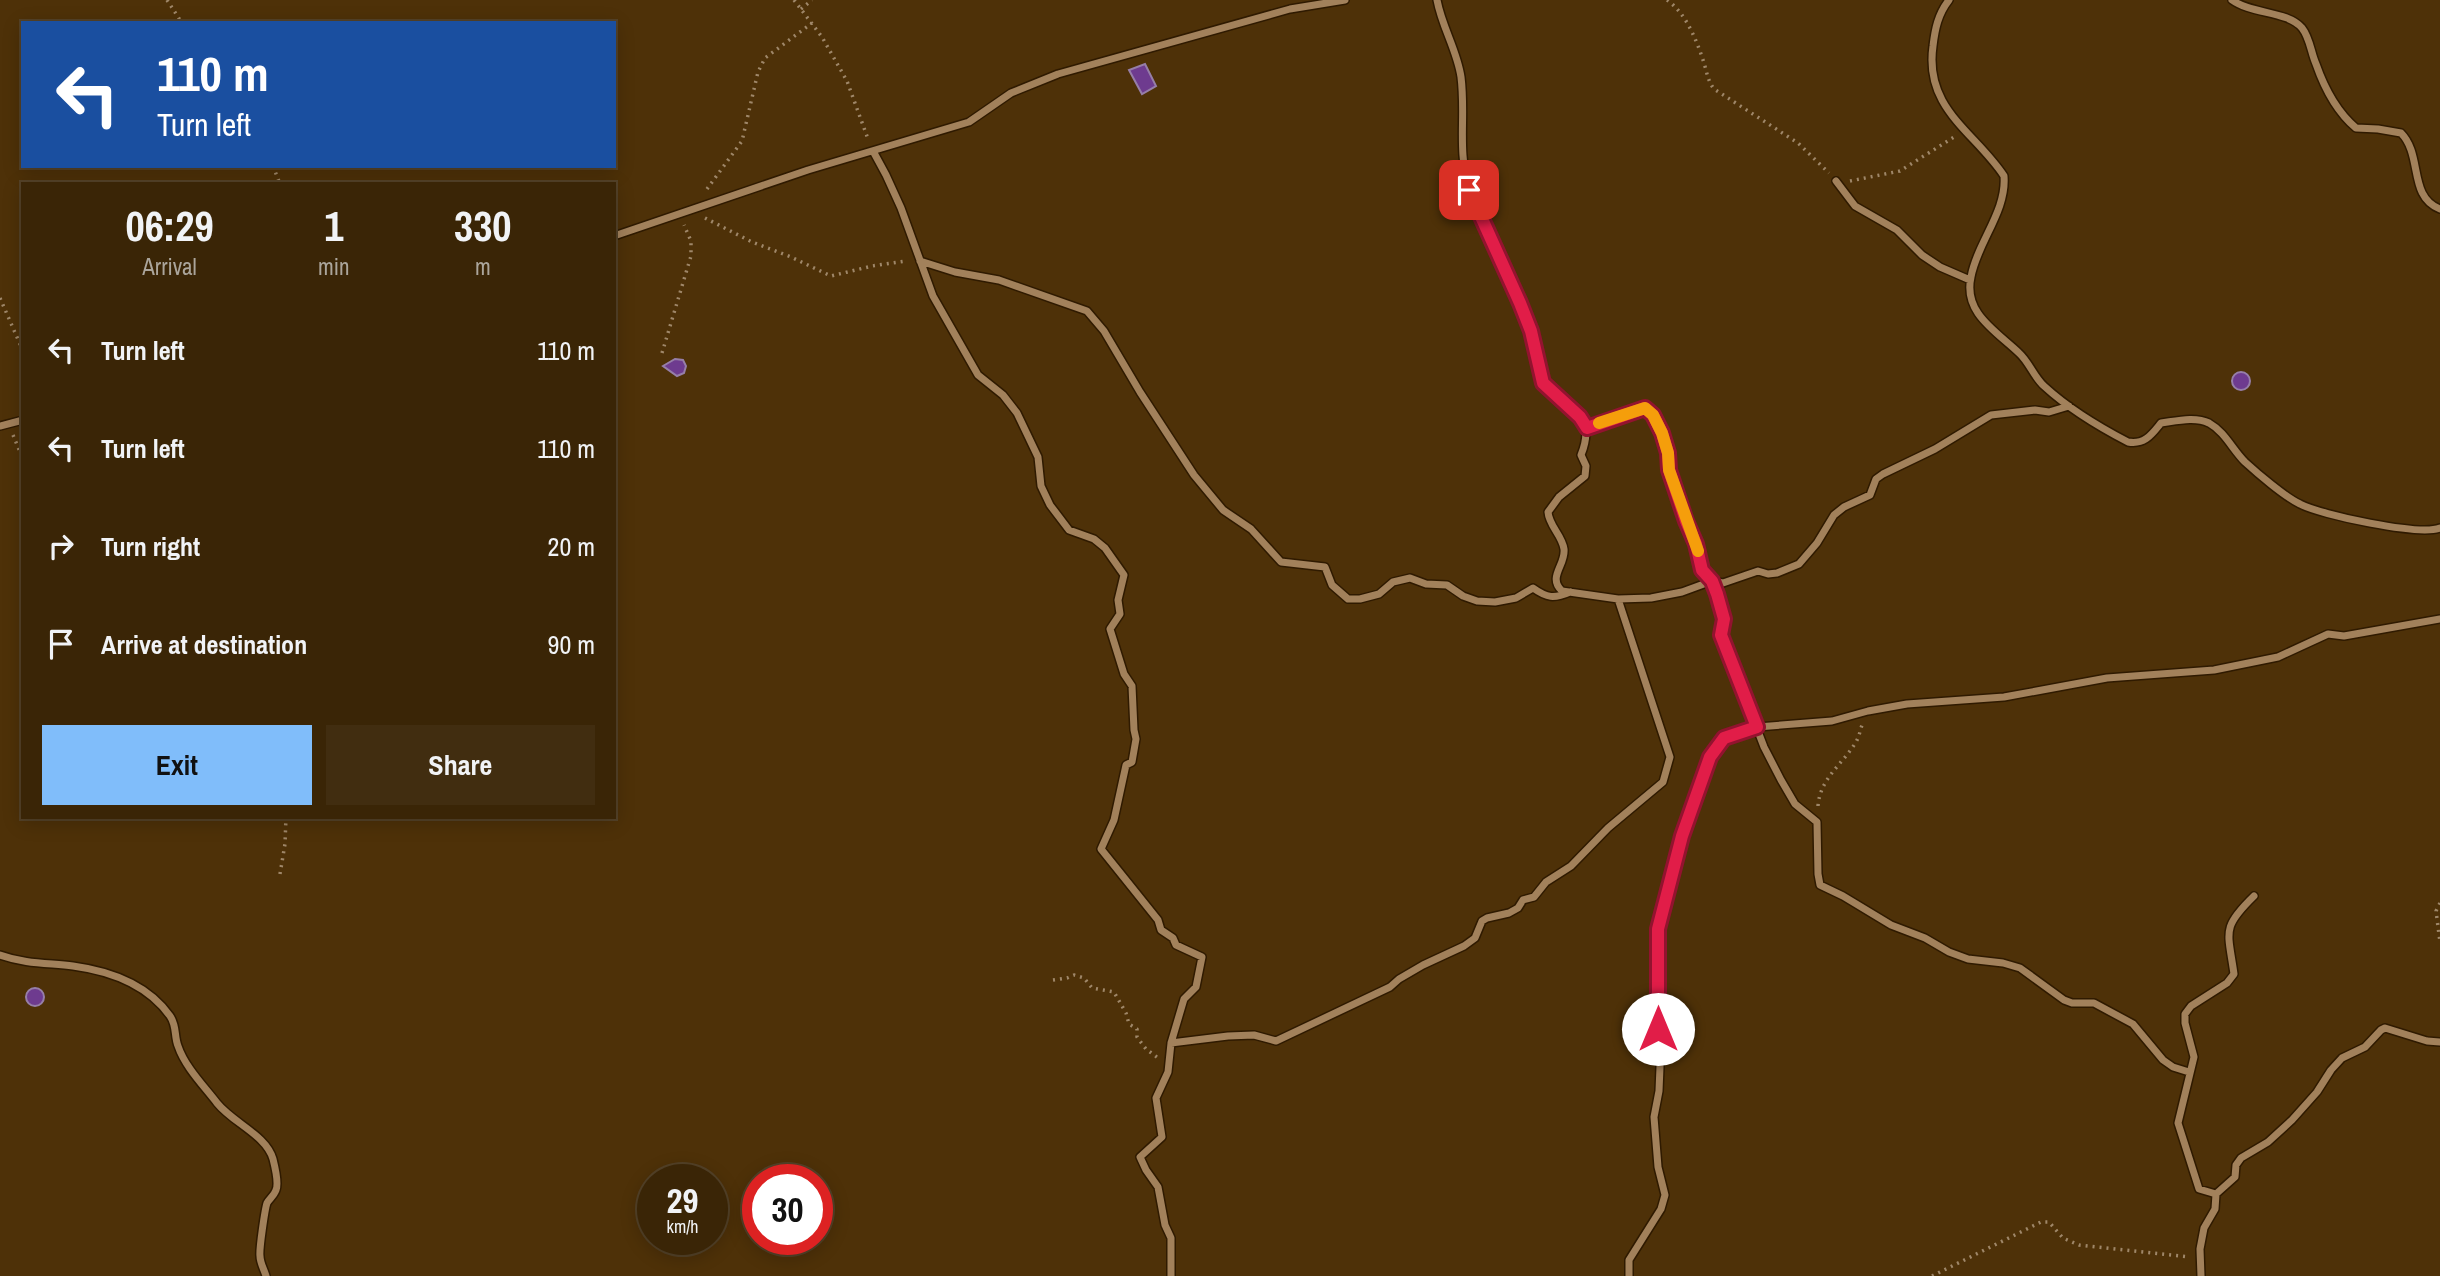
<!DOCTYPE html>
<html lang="en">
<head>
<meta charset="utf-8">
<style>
  body { margin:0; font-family:"Archivo Narrow",sans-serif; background:#412d10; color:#f1f3f6; height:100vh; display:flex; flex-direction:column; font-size:26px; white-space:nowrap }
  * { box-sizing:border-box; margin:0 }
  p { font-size:23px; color:#aba59b }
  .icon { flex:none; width:38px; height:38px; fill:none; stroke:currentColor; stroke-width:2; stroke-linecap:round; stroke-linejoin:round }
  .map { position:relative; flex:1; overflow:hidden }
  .details { position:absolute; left:21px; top:182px; width:595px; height:637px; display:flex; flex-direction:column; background:#3a2506; border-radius:0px; box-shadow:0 4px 18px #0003,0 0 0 2px #544228 }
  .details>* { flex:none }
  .top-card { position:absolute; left:21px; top:21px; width:595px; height:147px; border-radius:0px; box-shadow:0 4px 18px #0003,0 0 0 2px #544228; background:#1a4fa0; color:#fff; overflow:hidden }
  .speed { position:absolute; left:637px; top:1164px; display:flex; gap:14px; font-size:35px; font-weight:700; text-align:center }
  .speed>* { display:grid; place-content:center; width:91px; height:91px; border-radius:50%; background:#3a2506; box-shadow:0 4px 18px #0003,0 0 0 2px #544228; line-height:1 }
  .speed small { font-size:18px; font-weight:400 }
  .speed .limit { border:10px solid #d22; background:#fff; color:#111 }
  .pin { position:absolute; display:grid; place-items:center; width:60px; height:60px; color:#fff; margin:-30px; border-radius:14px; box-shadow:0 4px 10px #0006 }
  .me { position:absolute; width:77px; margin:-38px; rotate:0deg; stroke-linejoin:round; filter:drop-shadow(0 0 5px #0008) }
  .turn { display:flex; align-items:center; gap:24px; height:147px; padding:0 21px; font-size:32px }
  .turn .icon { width:91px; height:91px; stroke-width:2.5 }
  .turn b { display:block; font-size:49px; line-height:60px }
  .eta { display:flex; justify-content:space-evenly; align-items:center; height:119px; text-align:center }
  .eta b { font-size:42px; font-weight:700; line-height:49px }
  .cta { display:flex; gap:14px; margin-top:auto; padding:14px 21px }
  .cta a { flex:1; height:80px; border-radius:0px; background:#80bdfa; color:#111; font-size:28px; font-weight:700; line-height:80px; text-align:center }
  .cta a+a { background:#412d10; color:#f1f3f6 }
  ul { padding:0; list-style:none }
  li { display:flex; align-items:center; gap:21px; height:98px; padding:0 21px }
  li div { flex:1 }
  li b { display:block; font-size:26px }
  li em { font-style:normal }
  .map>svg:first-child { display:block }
  .building { fill:#6e3b8f; stroke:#967ea8; stroke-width:2 }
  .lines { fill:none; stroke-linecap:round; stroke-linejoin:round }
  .minor-casing { stroke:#2f1a00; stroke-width:10 }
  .path { stroke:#9f8769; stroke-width:3.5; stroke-dasharray:2 5; stroke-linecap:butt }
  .minor { stroke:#a2815b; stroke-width:7 }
  .route-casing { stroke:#92132f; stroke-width:18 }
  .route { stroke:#e11d48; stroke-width:12 }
  .slow { stroke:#f59e0b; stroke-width:12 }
</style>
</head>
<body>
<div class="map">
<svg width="2440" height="1276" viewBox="0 0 2440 1276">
  <rect width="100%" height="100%" fill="#4e3108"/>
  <path class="building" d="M1145,64l11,22 -14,8 -13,-24z
    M675,359l8,1 3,6 -2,7 -7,3 -14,-10z
    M2232 381a9 9 0 1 1 18 0a9 9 0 1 1-18 0Z
    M26 997a9 9 0 1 1 18 0a9 9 0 1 1-18 0Z"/>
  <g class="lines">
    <defs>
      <path id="minor" d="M1437,0c5,27 20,50 24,77 5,40 -4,72 8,112 19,48 45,94 62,143 3,11 8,45 12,51 20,30 56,27 38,72l5,11 -1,10 -26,21 -11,15c1,14 14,23 16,37 2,16 -17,28 -2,42l56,8 33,-1 31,-6 30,-11 11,2 35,-12 10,3 9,-1 22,-9 18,-21 17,-28 10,-8 26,-12 6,-16 7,-5 52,-25 56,-34 44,-5 14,2 20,-6
        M1949,0c-11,14 -14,29 -16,46 -9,63 42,86 71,130 3,35 -27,67 -33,101 -8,36 25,54 48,76 10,9 15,24 25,33 25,23 55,41 84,56 17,3 24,-8 33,-19 15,-2 34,-7 48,0 16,9 23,26 36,39 12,11 40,35 55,42 21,11 119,32 140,24
        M2232,0c19,14 56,11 70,28 8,10 9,25 14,36 8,23 21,48 40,64l22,1 23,4c22,22 7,64 39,76
        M873,151l13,24 15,33 32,88 45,79 25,20 14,18 21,44 3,29 9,19 19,25 25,9 11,9 19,27 -6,25 2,14 -10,15 14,45 8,12 2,44 2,9 -4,23 -6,3 -12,55 -13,29 57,71 3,10 12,8 3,7 26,12 -6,30 -12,12 -13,44 -3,29 -12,26 6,39 -22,20 6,13 12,17 7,38 6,13v38
        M1836,181l19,25 42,24 25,25 18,12 30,13
        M614,236l194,-66 161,-48 42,-29 47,-19 232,-65 55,-9
        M920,261l35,11 44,8 88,31 17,20 36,61 54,83 29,35 28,19 30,33 44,5 7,18 16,14h12l19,-5 14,-12 17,-4 16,6 21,1 16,11 14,5 18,1 21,-4 17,-10c14,10 21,11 37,4
        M0,426l23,-6
        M1587,428l58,-20 8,7 9,18 6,20 1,17 17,51 10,23 6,26 10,11 5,13 7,25 -3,16 43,112 17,33 14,24 22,18 1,52 2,11 23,11 48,29 34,13 24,14 19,7 35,4 17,5 44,32 8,3h22l39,21 30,36 10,7 16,5
        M0,955c25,9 48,8 73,11 37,5 75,19 97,50 7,10 4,20 8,30 7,21 26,40 39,57 16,20 49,32 56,56 2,8 6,24 3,31 -2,6 -7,9 -9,13 -2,6 -8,46 -7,53 0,7 4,13 6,20
        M1171,1043l57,-7 26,-1 22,6 114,-54 9,-8 24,-14 41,-19 11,-8 7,-17 5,-3 22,-5 9,-5 5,-8 11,-3 12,-15 25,-16 37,-38 55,-46 7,-25 -52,-158
        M2216,1194l-17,-5 -21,-66 16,-66 -9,-34v-9l6,-8 36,-23 7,-9c-6,-43 -13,-46 20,-78
        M1629,1276v-16l32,-51 4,-14 -7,-28 -4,-50 5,-26 1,-24 -2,-138 24,-93 28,-80 14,-18 33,-11 75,-6 36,-10 39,-7 97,-7 103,-19 107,-8 64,-13 50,-23 16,2 96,-17
        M2201,1276l-1,-27 4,-21 11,-19 1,-15 19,-17 1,-12 5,-7 27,-16 24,-22 25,-28 14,-22 11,-12 23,-11 16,-17 4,-2 42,13 13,1"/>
    </defs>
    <use href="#minor" class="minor-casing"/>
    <path class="path" d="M167,0l15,23
      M794,0l28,37 25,44 21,58
      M1667,0c19,13 30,41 37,63 3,10 4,18 10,26l84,54 31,30
      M801,9l11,-9
      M273,166l7,18
      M1850,181l50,-10 54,-34
      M707,189l35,-48 16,-69 7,-14 47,-35
      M705,218l47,24 39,15 40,19 41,-10 34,-5
      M0,298l23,53
      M662,353l29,-97v-15l-7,-16
      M13,435l10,24
      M1818,806c2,-28 25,-42 38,-64 3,-5 4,-11 6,-17
      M280,874l5,-30 1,-27
      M2440,903l-4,8 4,31
      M1053,980l14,-2 7,-3 10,3 8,10 22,4 12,21 3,11 8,5v8l9,12 12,9
      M1932,1276l109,-54h8l14,16 16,7 111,12"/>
    <use href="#minor" class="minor"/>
  </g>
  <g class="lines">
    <defs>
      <path id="route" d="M1469,190l51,113 11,28 12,52 37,34 7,11 58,-20 8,7 9,18 6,20 1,17 17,51 10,23 6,26 10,11 5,13 7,25 -3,16 36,92 -33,11 -14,19 -28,79 -24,93v100"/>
    </defs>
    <use href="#route" class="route-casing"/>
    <use href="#route" class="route"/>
    <path class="slow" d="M1599,423l46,-15 8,7 9,18 6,20 1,17 29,81"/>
  </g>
</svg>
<div class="speed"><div>29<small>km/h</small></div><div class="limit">30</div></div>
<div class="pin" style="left:1469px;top:190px;background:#d93025"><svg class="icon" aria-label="arrive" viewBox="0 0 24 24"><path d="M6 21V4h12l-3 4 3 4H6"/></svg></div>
<svg class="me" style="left:1658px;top:1029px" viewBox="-20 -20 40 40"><circle r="19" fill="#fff"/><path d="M0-13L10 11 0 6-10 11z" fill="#e11d48"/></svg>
<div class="top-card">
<div class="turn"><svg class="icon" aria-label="left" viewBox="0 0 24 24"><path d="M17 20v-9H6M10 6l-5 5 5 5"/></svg><div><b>110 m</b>Turn left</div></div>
</div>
<section class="details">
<div class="eta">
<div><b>06:29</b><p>Arrival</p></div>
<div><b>1</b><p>min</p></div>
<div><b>330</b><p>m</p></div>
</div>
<ul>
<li><svg class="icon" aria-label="left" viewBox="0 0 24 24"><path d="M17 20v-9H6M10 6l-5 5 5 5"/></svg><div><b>Turn left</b></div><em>110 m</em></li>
<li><svg class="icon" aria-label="left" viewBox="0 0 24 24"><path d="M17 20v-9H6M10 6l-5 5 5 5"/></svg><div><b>Turn left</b></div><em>110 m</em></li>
<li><svg class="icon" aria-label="right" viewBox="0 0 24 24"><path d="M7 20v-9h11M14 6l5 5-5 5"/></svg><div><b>Turn right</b></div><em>20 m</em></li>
<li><svg class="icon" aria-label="arrive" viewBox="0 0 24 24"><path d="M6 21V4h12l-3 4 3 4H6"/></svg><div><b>Arrive at destination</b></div><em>90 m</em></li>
</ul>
<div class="cta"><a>Exit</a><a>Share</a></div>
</section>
</div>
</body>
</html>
